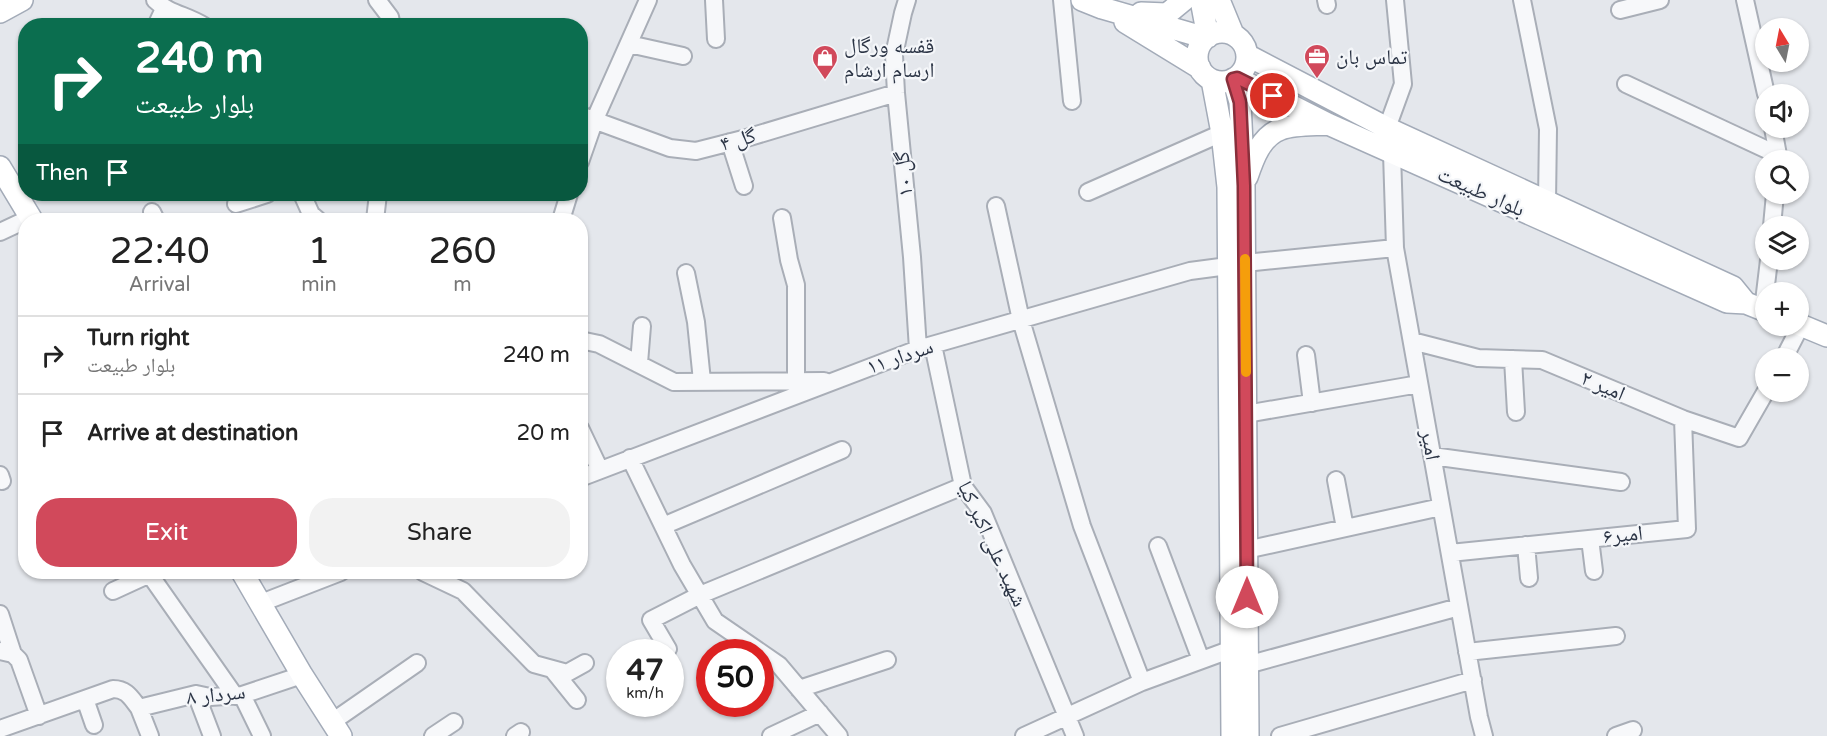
<!DOCTYPE html>
<html lang="en">
<head>
<meta charset="utf-8">
<style>
  body { margin:0; font-family:"Varela Round","Noto Naskh Arabic",sans-serif; background:#f2f2f2; color:#222; height:100vh; display:flex; flex-direction:column; font-size:22px; white-space:nowrap }
  * { box-sizing:border-box; margin:0 }
  p { font-size:20px; color:#767676 }
  .icon { flex:none; width:33px; height:33px; fill:none; stroke:currentColor; stroke-width:2; stroke-linecap:round; stroke-linejoin:round }
  .map { position:relative; flex:1; overflow:hidden }
  .sheet { position:absolute; left:18px; top:213px; width:570px; height:366px; display:flex; flex-direction:column; background:#fff; border-radius:24px; box-shadow:0 2px 4px #0004 }
  .sheet>* { flex:none }
  .guide { position:absolute; left:18px; top:18px; width:570px; height:183px; border-radius:24px; box-shadow:0 2px 4px #0004; background:#0b6e4f; color:#fff; overflow:hidden }
  .needle { width:39px; rotate:350deg }
  .controls { position:absolute; left:1755px; top:18px; display:grid; gap:12px }
  .controls a { display:grid; place-items:center; width:54px; height:54px; border-radius:50%; background:#fff; box-shadow:0 2px 4px #0004; font-size:30px }
  .speed { position:absolute; left:606px; top:639px; display:flex; gap:12px; font-size:30px; font-weight:700; text-align:center }
  .speed>* { display:grid; place-content:center; width:78px; height:78px; border-radius:50%; background:#fff; box-shadow:0 2px 4px #0004; line-height:1 }
  .speed small { font-size:15px; font-weight:400 }
  .speed .limit { border:9px solid #d22; background:#fff; color:#111 }
  .pin { position:absolute; display:grid; place-items:center; width:51px; height:51px; color:#fff; margin:-26px; border:3px solid #fff; border-radius:50%; box-shadow:0 2px 6px #0007 }
  .me { position:absolute; width:66px; margin:-33px; rotate:0deg; stroke-linejoin:round; filter:drop-shadow(0 0 4px #0008) }
  .turn { display:flex; align-items:center; gap:21px; height:126px; padding:0 18px; font-size:27px }
  .turn .icon { width:78px; height:78px; stroke-width:2.5 }
  .turn b { display:block; font-size:42px; line-height:51px }
  .then { display:flex; align-items:center; height:57px; padding:0 18px; background:#0003; gap:12px; font-size:22px }
  .eta { display:flex; justify-content:space-evenly; align-items:center; height:102px; text-align:center }
  .eta b { font-size:36px; font-weight:600; line-height:42px }
  .primary-button { display:flex; gap:12px; margin-top:auto; padding:12px 18px }
  .primary-button a { flex:1; height:69px; border-radius:24px; background:#d1495b; color:#fff; font-size:24px; font-weight:600; line-height:69px; text-align:center }
  .primary-button a+a { background:#f2f2f2; color:#222 }
  ul { padding:0; list-style:none }
  li { display:flex; align-items:center; gap:18px; height:78px; padding:0 18px; border-top:2px solid #e0e0e0 }
  li div { flex:1 }
  li b { display:block; font-size:22px }
  li em { font-style:normal }
  .map>svg:first-child { display:block }
  .lines { fill:none; stroke-linecap:round; stroke-linejoin:round }
  .minor-casing { stroke:#a9aeb7; stroke-width:20 }
  .major-casing { stroke:#a3abb8; stroke-width:24 }
  .minor { stroke:#f7f8fa; stroke-width:16 }
  .major { stroke:#fff; stroke-width:21 }
  .route-casing { stroke:#882f3b; stroke-width:15 }
  .route { stroke:#d1495b; stroke-width:10 }
  .slow { stroke:#f59e0b; stroke-width:10 }
  .labels { text-anchor:middle; dominant-baseline:central; stroke-width:4.5; stroke-linejoin:round; paint-order:stroke }
  .poi-label { font-size:21px; fill:#2b3445; stroke:#f4f6f9; text-anchor:start }
  .street-label { font-size:21px; fill:#2b3445; stroke:#f4f6f9 }
</style>
</head>
<body>
<div class="map">
<svg width="1827" height="736" viewBox="0 0 1827 736">
  <rect width="100%" height="100%" fill="#e4e7ec"/>
  <g class="lines">
    <defs>
      <path id="minor" d="M155,0c14,14 32,15 49,26
        M377,0l13,17 2,9
        M714,0l2,39
        M907,0l-4,13 -9,42 2,38 16,164 6,92
        M1062,0l10,101
        M1326,0l1,5
        M1522,0l26,129 -1,73
        M1745,0l21,94
        M1620,10l40,-10
        M156,26l8,-17
        M629,44l54,12
        M1626,84l152,71
        M580,115l90,33 26,3 47,-12 153,-46
        M1387,128l16,-44 -8,-84
        M1773,128l5,27v5
        M730,142l14,44
        M1392,153l3,95 84,469 5,19
        M580,162l15,-43 53,-119
        M1088,192l134,-59
        M302,194l9,20 7,6
        M236,204l31,-10
        M996,206l25,114 61,206 60,156
        M152,212l4,8
        M782,218l7,42 7,25v96
        M375,220l3,-26
        M561,220l8,-26
        M1772,226l3,-32
        M0,232l30,-14
        M1245,263l150,-15
        M686,273l10,49 6,59
        M1763,310l6,-50
        M580,340l19,4 75,38 150,-1
        M1412,341l66,17 64,2 141,59 56,19 27,-47
        M933,345l30,141 20,27 92,223
        M1306,355l6,48
        M1784,358l17,-33
        M1513,359l3,53
        M639,363l3,-37
        M1246,414l173,-30
        M580,428l20,42
        M1432,456l189,26
        M630,458l52,107 33,56 64,44 60,71
        M0,475l2,6
        M580,478l338,-129 272,-78 38,-5
        M1336,480l9,48
        M663,526l179,-76
        M1590,539l4,32
        M1526,545l3,33
        M1158,546l43,114
        M1246,550l195,-43
        M1450,553l237,-24 -4,-110
        M148,572l87,124
        M423,572l40,19 71,73 33,9 18,-10
        M113,591l37,-17
        M261,603l80,-31
        M0,614l13,40
        M668,649l-17,-29 49,-25 263,-109
        M0,651l13,3 6,6 20,56
        M1467,652l149,-16
        M1247,665l212,-58
        M552,669l25,31
        M799,689l88,-29
        M196,694l16,42
        M242,695l20,41
        M85,699l9,26
        M139,708l11,28
        M332,722l85,-59
        M0,729l113,-40c14,0 18,9 26,19l57,-14 14,3 32,-2 60,-20
        M433,736l21,-14
        M515,736l6,-4
        M771,736l49,-23
        M1024,736l118,-54 90,-33
        M1280,736l193,-56
        M1616,736l17,-6"/>
      <path id="major" d="M1082,0l20,8 104,30
        M1201,0l7,37
        M1219,0l14,34
        M0,12l22,-12
        M1141,13l26,1 17,-14
        M1125,22l75,46
        M1197 57a25 25 0 1 1 50 0a25 25 0 1 1-50 0Z
        M1237,78l91,46 399,178 19,1 -13,-16 -346,-159 -140,-73
        M1233,79l7,23 4,84 4,550
        M1212,80l10,53 6,54 4,549
        M0,167l32,53
        M1247,177c6,-18 14,-41 34,-48 13,-5 34,-4 47,-5
        M1746,303l20,8
        M1798,324l29,12
        M242,572l60,103 39,61"/>
    </defs>
    <use href="#minor" class="minor-casing"/>
    <use href="#major" class="major-casing"/>
    <use href="#minor" class="minor"/>
    <use href="#major" class="major"/>
  </g>
  <g class="lines">
    <defs>
      <path id="route" d="M1247,597l-3,-411 -4,-84 -7,-23 4,-1 36,18"/>
    </defs>
    <use href="#route" class="route-casing"/>
    <use href="#route" class="route"/>
    <path class="slow" d="M1245,259l1,113"/>
  </g>
  <defs>
    <symbol id="office-pin" viewBox="-11 -11 22 30"><path d="M0 17L-7.5 6A9.5 9.5 0 1 1 7.5 6Z" fill="#d1495b" stroke="#f4f6f9"/><path d="M-6-3h4V-5.5h4V-3h4V5H-6ZM-1-4.5V-3h2v-1.5ZM-6 0V1H6V0Z" fill="#fff"/></symbol>
    <symbol id="shop-pin" viewBox="-11 -11 22 30"><path d="M0 17L-7.5 6A9.5 9.5 0 1 1 7.5 6Z" fill="#d1495b" stroke="#f4f6f9"/><path d="M-5-2.5h2.3a2.7 3.5 0 0 1 5.4 0H5L5.5 6h-11ZM-1.5-2.5h3a1.5 2.3 0 0 0-3 0Z" fill="#fff"/></symbol>
  </defs>
  <g fill-rule="evenodd">
    <use href="#office-pin" x="1302" y="42" width="30" height="40"/>
    <use href="#shop-pin" x="810" y="43" width="30" height="40"/>
  </g>
  <g class="labels">
    <g class="poi-label">
      <text x="844" y="46">قفسه ورگال<tspan x="844" dy="24">ارسام ارشام</tspan></text>
      <text x="1336" y="57">تماس بان</text>
    </g>
    <g class="street-label">
      <text transform="translate(738 140) rotate(-15)">گل ۴</text>
      <text transform="translate(904 174) rotate(-95)">گل ۱۰</text>
      <text transform="translate(1481 192) rotate(24)">بلوار طبیعت</text>
      <text transform="translate(900 357) rotate(-19)">سردار ۱۱</text>
      <text transform="translate(1603 386) rotate(23)">امیر ۲</text>
      <text transform="translate(1430 445) rotate(80)">امیر</text>
      <text transform="translate(1623 535) rotate(-6)">امیر۶</text>
      <text transform="translate(992 544) rotate(65)">شهید علی اکبر کیا</text>
      <text transform="translate(216 695) rotate(-6)">سردار ۸</text>
    </g>
  </g>
</svg>
<div class="controls">
<a><svg class="needle" viewBox="-14 -14 28 28"><path d="M0-13l5 13h-10z" fill="#e53935"/><path d="M0 13l5-13h-10z" fill="#767676"/></svg></a>
<a><svg class="icon" aria-label="sound" viewBox="0 0 24 24"><path d="M4 9h4l5-4v14l-5-4H4zM17 9q2 3 0 6"/></svg></a>
<a><svg class="icon" aria-label="search" viewBox="0 0 24 24"><circle cx="10" cy="10" r="6"/><path d="M15 15l6 6"/></svg></a>
<a><svg class="icon" aria-label="layers" viewBox="0 0 24 24"><path d="M12 4l9 5-9 5-9-5zM3 14l9 5 9-5"/></svg></a>
<a>+</a>
<a>−</a>
</div>
<div class="speed"><div>47<small>km/h</small></div><div class="limit">50</div></div>
<div class="pin" style="left:1273px;top:96px;background:#d93025"><svg class="icon" aria-label="arrive" viewBox="0 0 24 24"><path d="M6 21V4h12l-3 4 3 4H6"/></svg></div>
<svg class="me" style="left:1247px;top:597px" viewBox="-20 -20 40 40"><circle r="19" fill="#fff"/><path d="M0-13L10 11 0 6-10 11z" fill="#d1495b"/></svg>
<div class="guide">
<div class="turn"><svg class="icon" aria-label="right" viewBox="0 0 24 24"><path d="M7 20v-9h11M14 6l5 5-5 5"/></svg><div><b>240 m</b>بلوار طبیعت</div></div>
<div class="then">Then<svg class="icon" aria-label="arrive" viewBox="0 0 24 24"><path d="M6 21V4h12l-3 4 3 4H6"/></svg></div>
</div>
<section class="sheet">
<div class="eta">
<div><b>22:40</b><p>Arrival</p></div>
<div><b>1</b><p>min</p></div>
<div><b>260</b><p>m</p></div>
</div>
<ul>
<li><svg class="icon" aria-label="right" viewBox="0 0 24 24"><path d="M7 20v-9h11M14 6l5 5-5 5"/></svg><div><b>Turn right</b><p>بلوار طبیعت</p></div><em>240 m</em></li>
<li><svg class="icon" aria-label="arrive" viewBox="0 0 24 24"><path d="M6 21V4h12l-3 4 3 4H6"/></svg><div><b>Arrive at destination</b></div><em>20 m</em></li>
</ul>
<div class="primary-button"><a>Exit</a><a>Share</a></div>
</section>
</div>
</body>
</html>
